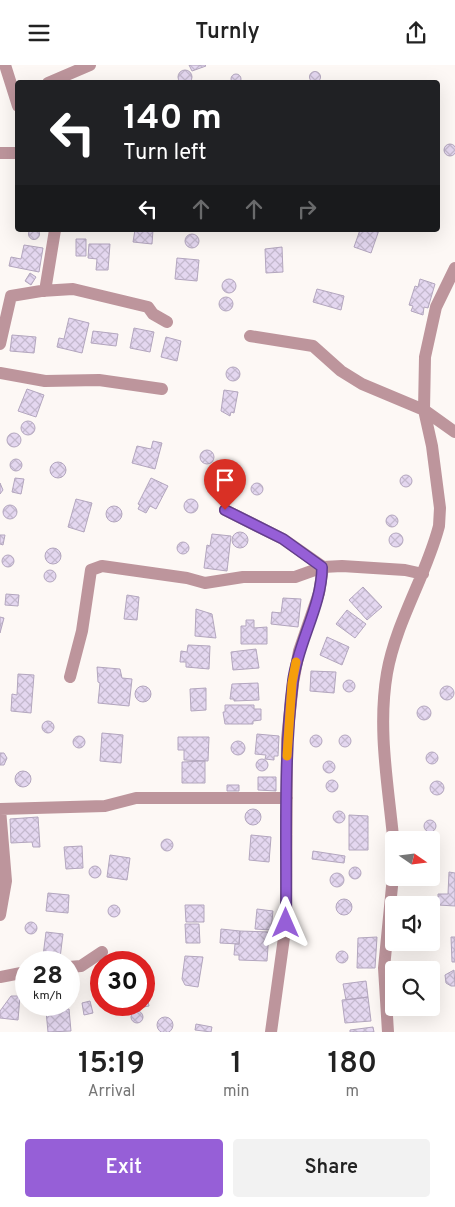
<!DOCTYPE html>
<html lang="en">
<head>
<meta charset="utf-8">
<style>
  body { margin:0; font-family:Overpass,sans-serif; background:#f2f2f2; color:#222; height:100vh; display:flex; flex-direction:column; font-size:19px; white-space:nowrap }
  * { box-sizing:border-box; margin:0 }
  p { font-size:16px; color:#767676 }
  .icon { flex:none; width:28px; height:28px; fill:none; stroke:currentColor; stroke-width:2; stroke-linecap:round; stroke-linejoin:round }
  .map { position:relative; height:967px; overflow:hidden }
  .sheet { display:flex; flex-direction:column; background:#fff; flex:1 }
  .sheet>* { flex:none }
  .top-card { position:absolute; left:15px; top:15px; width:425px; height:152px; border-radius:5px; box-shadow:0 5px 20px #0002; background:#202124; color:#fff; overflow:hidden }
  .needle { width:32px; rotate:104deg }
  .tools { position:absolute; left:385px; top:766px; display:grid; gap:10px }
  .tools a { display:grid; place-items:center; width:55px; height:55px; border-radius:5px; background:#fff; box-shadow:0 5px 20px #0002; font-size:25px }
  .speed { position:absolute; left:15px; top:886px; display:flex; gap:10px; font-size:25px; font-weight:700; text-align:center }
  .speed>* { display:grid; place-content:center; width:65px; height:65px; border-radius:50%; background:#fff; box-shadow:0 5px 20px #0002; line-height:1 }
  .speed small { font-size:12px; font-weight:400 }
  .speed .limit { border:8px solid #d22; background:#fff; color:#111 }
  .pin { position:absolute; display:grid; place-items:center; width:42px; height:42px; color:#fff; margin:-51px -21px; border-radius:50% 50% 50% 0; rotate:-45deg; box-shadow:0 0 5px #0007 }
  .pin .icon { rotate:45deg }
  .me { position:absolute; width:55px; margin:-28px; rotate:0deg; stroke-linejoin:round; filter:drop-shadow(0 0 4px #0008) }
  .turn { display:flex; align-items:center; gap:18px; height:105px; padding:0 25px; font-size:22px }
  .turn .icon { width:65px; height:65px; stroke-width:2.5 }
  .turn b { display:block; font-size:35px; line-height:42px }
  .lanes { display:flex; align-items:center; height:48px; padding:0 25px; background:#0003; justify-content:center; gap:25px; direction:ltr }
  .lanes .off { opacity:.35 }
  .eta { display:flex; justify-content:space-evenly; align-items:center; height:85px; text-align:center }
  .eta b { font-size:30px; font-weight:600; line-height:35px }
  .action { display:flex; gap:10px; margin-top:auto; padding:10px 25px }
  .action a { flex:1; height:58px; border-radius:5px; background:#965fd7; color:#fff; font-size:20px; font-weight:600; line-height:58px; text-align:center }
  .action a+a { background:#f2f2f2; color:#222 }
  header { display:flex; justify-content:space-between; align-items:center; height:65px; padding:0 25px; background:#fff; font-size:22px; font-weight:600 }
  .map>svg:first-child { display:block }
  .building { fill:url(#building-cross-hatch); stroke:#b3a6be }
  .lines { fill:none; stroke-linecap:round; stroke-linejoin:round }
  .street { stroke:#bd959c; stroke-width:12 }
  .route-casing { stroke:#623e8c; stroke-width:12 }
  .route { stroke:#965fd7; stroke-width:9 }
  .slow { stroke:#f59e0b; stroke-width:9 }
</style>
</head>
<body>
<header><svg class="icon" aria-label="menu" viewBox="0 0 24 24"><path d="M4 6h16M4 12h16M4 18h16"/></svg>Turnly<svg class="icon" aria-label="share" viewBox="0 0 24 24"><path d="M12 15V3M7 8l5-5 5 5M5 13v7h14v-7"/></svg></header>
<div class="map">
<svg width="455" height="967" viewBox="0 0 455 967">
  <defs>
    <pattern id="building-cross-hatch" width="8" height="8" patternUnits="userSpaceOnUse" patternTransform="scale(1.25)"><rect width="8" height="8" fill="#e4d7f0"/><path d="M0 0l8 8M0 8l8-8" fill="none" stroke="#c4b9ce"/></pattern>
  </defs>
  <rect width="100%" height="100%" fill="#fdf8f5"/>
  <path class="building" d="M189,0h16l1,1 -14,5z
    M178 12a7 7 0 1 1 14 0a7 7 0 1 1-14 0Z
    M309.5 12a5.5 5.5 0 1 1 11 0a5.5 5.5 0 1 1-11 0Z
    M231 14a5 5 0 1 1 10 0a5 5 0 1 1-10 0Z
    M444 85a6 6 0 1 1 12 0a6 6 0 1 1-12 0Z
    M28.5 169a5.5 5.5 0 1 1 11 0a5.5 5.5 0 1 1-11 0Z
    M135,165h18l-1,14 -19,-2z
    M360,165h19l-8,23 -17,-6z
    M185 176a7 7 0 1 1 14 0a7 7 0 1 1-14 0Z
    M76,174h10v17h-10z
    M89,179h21l-2,26h-12l1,-11 -9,-1z
    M24,180l19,3 -4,24 -30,-6 2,-9 10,2z
    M282,182l1,25 -17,1 -1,-24z
    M177,193l22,2 -2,21 -22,-2z
    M30,208l6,4 -5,8 -6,-4z
    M222 221a7 7 0 1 1 14 0a7 7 0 1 1-14 0Z
    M420,214l15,5 -7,24 -4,-1 -1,8 -12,-4 2,-5 -4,-1 6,-19 3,1z
    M317,224l27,7 -3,14 -28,-8z
    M219 239a7 7 0 1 1 14 0a7 7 0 1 1-14 0Z
    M69,253l20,5 -7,30 -25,-6 2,-9 5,1z
    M134,263l20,4 -4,20 -20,-4z
    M93,266l25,3 -2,12 -25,-3z
    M12,270l24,2 -2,16 -24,-2z
    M166,272l15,4 -4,20 -16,-4z
    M226 309a7 7 0 1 1 14 0a7 7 0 1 1-14 0Z
    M27,324l17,6 -8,22 -18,-6z
    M224,325l14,2 -4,21 -3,-1 -1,4 -9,-5z
    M21 363a7 7 0 1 1 14 0a7 7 0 1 1-14 0Z
    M7 375a7 7 0 1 1 14 0a7 7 0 1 1-14 0Z
    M153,376l9,2 -7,26 -23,-6 5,-17 14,3z
    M200 392a7 7 0 1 1 14 0a7 7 0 1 1-14 0Z
    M10 400a6 6 0 1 1 12 0a6 6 0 1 1-12 0Z
    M50 405a8 8 0 1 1 16 0a8 8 0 1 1-16 0Z
    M400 416a6 6 0 1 1 12 0a6 6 0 1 1-12 0Z
    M15,413l9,1 -3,15 -9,-2z
    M151,413l17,8 -12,23 -6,-3 -4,7 -8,-4 2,-4 -2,-1z
    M251 424a6 6 0 1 1 12 0a6 6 0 1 1-12 0Z
    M0,418l3,7 -3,4z
    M184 441a7 7 0 1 1 14 0a7 7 0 1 1-14 0Z
    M76,434l16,4 -8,29 -16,-5z
    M3 447a7 7 0 1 1 14 0a7 7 0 1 1-14 0Z
    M106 449a8 8 0 1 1 16 0a8 8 0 1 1-16 0Z
    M386 456a6 6 0 1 1 12 0a6 6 0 1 1-12 0Z
    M232 475a8 8 0 1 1 16 0a8 8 0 1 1-16 0Z
    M389 475a7 7 0 1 1 14 0a7 7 0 1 1-14 0Z
    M212,469l19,2 -4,35 -23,-3 3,-23 3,1z
    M0,470h5l-2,10 -3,-1z
    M177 483a6 6 0 1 1 12 0a6 6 0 1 1-12 0Z
    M45 491a8 8 0 1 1 16 0a8 8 0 1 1-16 0Z
    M2 496a6 6 0 1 1 12 0a6 6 0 1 1-12 0Z
    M44 511a6 6 0 1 1 12 0a6 6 0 1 1-12 0Z
    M363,522l19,20 -15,13 -18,-20z
    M6,529l13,1 -1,11 -13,-1z
    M127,530l12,2 -2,23 -13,-1z
    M283,533l18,1 -3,28 -27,-3 1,-12 9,1z
    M196,544l16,5 4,24 -21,-2z
    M347,545l19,14 -11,14 -19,-14z
    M0,552l4,1 -4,15z
    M246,555h8v8l13,-1v17h-26v-18h5z
    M327,572l22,10 -7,18 -22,-10z
    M188,580l22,1 -1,23 -23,-2v-5h-6l1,-11 6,1z
    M256,584l3,19 -26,2 -2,-18z
    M97,602l23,2 2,9 10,1 -3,27 -31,-3 2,-20 -2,-1z
    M311,606l25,1 -2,21 -24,-2z
    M18,609l16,1 -3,38 -20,-2 1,-17 5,1z
    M343 621a6 6 0 1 1 12 0a6 6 0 1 1-12 0Z
    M258,618l1,17 -25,1v-2h-4l2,-15z
    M135 629a8 8 0 1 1 16 0a8 8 0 1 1-16 0Z
    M440 628a7 7 0 1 1 14 0a7 7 0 1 1-14 0Z
    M206,623v22l-15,1 -1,-22z
    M225,640h29v4h7v11l-8,1v3h-28l-2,-12h2z
    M417 648a7 7 0 1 1 14 0a7 7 0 1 1-14 0Z
    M42 662a6 6 0 1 1 12 0a6 6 0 1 1-12 0Z
    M102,668l21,2 -2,28 -21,-2z
    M257,669l22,2 -1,20h-4v4l-9,-1 1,-4 -11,-1z
    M310 676a6 6 0 1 1 12 0a6 6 0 1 1-12 0Z
    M339 676a6 6 0 1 1 12 0a6 6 0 1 1-12 0Z
    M73 677a6 6 0 1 1 12 0a6 6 0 1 1-12 0Z
    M178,672h31l-1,24 -24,-1v-10h-6z
    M231 683a7 7 0 1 1 14 0a7 7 0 1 1-14 0Z
    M426 693a6 6 0 1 1 12 0a6 6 0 1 1-12 0Z
    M0,688h4l3,5 -3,7h-4z
    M256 700a6 6 0 1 1 12 0a6 6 0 1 1-12 0Z
    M323 702a6 6 0 1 1 12 0a6 6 0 1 1-12 0Z
    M205,696v22h-23v-21z
    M15 714a8 8 0 1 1 16 0a8 8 0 1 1-16 0Z
    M258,712h18v14l-18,-1z
    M326 721a6 6 0 1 1 12 0a6 6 0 1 1-12 0Z
    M430 723a7 7 0 1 1 14 0a7 7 0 1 1-14 0Z
    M227,720h12v6h-12z
    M245 752a8 8 0 1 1 16 0a8 8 0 1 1-16 0Z
    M333 752a6 6 0 1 1 12 0a6 6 0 1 1-12 0Z
    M349,750l19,1v34h-19z
    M38,752l2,30h-7l-1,-5 -21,1 -1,-24z
    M424 761a6 6 0 1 1 12 0a6 6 0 1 1-12 0Z
    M251,770l20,2 -2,25 -20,-2z
    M161 780a6 6 0 1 1 12 0a6 6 0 1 1-12 0Z
    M82,781l1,22 -17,1 -2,-22z
    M313,786l32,5 -1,7 -32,-4z
    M110,790l20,3 -3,22 -20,-3z
    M89 807a6 6 0 1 1 12 0a6 6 0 1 1-12 0Z
    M349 808a6 6 0 1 1 12 0a6 6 0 1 1-12 0Z
    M449,807l6,1v33l-17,-1v-11h10z
    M330 815a7 7 0 1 1 14 0a7 7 0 1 1-14 0Z
    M48,828l21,2 -1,18 -22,-2z
    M336 842a8 8 0 1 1 16 0a8 8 0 1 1-16 0Z
    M108 846a6 6 0 1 1 12 0a6 6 0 1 1-12 0Z
    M185,840h19v17h-18z
    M257,844l16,2 -2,19 -16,-1z
    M25 863a6 6 0 1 1 12 0a6 6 0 1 1-12 0Z
    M185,859h14l1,19h-14z
    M221,864l19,2 -1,13 -19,-1z
    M240,866l29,1 -2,29 -28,-1v-5h-5l1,-11h4z
    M46,867l17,2 -3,24 -17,-2z
    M377,872l-2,31h-18l1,-30z
    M451,872h4v25h-3z
    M336 892a6 6 0 1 1 12 0a6 6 0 1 1-12 0Z
    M185,891l18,1 -5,30 -13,-2 -3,-6z
    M435,903l3,25 -7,1v-24h-8z
    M454,905l1,16h-4l-5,-3 -1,-8z
    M144,916l5,25 -27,5 -2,-6h24z
    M366,916l2,16 -22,3 -3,-16z
    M11,931h9l-2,24 -18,-2v-7z
    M368,932l3,24 -26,2 -3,-23z
    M90,936l3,12 -9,2 -2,-12z
    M69,944l2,22 -23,1 -2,-21z
    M131 952a6 6 0 1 1 12 0a6 6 0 1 1-12 0Z
    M157 960a8 8 0 1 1 16 0a8 8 0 1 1-16 0Z
    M196,959l16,3 -1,5 -16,-2z
    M373,962l1,5h-24v-2z"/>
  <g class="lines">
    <path class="street" d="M5,0l13,41
      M48,18l42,-18
      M0,88h18
      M45,226l10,-61
      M250,271l63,10 28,25 21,13 62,26 31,22
      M0,279l11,-48 30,-5 32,-2 75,18 5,7 14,8
      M0,308l45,8 54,-1 63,9
      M225,445l58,29 40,28 -4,26 -20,58 -6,32 -6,56 -1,184 -15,109
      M70,612l12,-46 9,-61 11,-4 85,12 18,5 38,-6h52l28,-10 19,-1 63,4 18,4
      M0,744l105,-3 31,-8h151
      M394,782c-5,-58 -17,-116 -7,-174 9,-51 39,-97 52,-147l1,-18 -8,-62 -8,-36 1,-53 11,-50 19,-39
      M0,850l6,-34 -6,-72
      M69,902l12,-1 21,-14
      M0,912l26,-5
      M388,967l-4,-64 10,-102"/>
  </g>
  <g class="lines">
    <defs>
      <path id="route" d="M225,445l58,29 39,28c0,39 -24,75 -29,114 -10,79 -6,162 -7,242"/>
    </defs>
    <use href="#route" class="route-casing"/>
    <use href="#route" class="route"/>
    <path class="slow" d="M287,691l5,-73 4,-21"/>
  </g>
</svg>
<div class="tools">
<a><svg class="needle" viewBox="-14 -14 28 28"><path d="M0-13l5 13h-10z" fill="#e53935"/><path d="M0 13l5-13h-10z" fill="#767676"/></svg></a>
<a><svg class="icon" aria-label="sound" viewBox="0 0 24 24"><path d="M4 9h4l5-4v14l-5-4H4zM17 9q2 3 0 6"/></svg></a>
<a><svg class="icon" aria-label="search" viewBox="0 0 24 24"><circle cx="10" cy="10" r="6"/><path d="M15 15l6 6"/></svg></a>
</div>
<div class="speed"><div>28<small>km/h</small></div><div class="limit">30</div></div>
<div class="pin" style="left:225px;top:445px;background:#d93025"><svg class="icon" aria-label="arrive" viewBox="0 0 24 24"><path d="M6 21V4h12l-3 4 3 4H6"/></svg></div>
<svg class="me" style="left:286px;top:858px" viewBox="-20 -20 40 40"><path d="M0-17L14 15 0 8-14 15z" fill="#965fd7" stroke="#fff" stroke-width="4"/></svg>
<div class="top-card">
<div class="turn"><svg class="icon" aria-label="left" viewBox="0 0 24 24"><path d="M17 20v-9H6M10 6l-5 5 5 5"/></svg><div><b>140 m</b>Turn left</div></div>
<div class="lanes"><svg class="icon" aria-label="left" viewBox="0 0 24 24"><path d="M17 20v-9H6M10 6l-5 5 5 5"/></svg><svg class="icon off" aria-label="ahead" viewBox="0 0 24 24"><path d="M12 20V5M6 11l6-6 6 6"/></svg><svg class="icon off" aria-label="ahead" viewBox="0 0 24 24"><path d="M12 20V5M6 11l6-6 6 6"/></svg><svg class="icon off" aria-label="right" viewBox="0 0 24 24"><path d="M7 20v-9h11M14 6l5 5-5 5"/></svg></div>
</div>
</div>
<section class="sheet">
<div class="eta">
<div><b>15:19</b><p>Arrival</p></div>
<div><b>1</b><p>min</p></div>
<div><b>180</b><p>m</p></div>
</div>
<div class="action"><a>Exit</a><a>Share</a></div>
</section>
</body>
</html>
